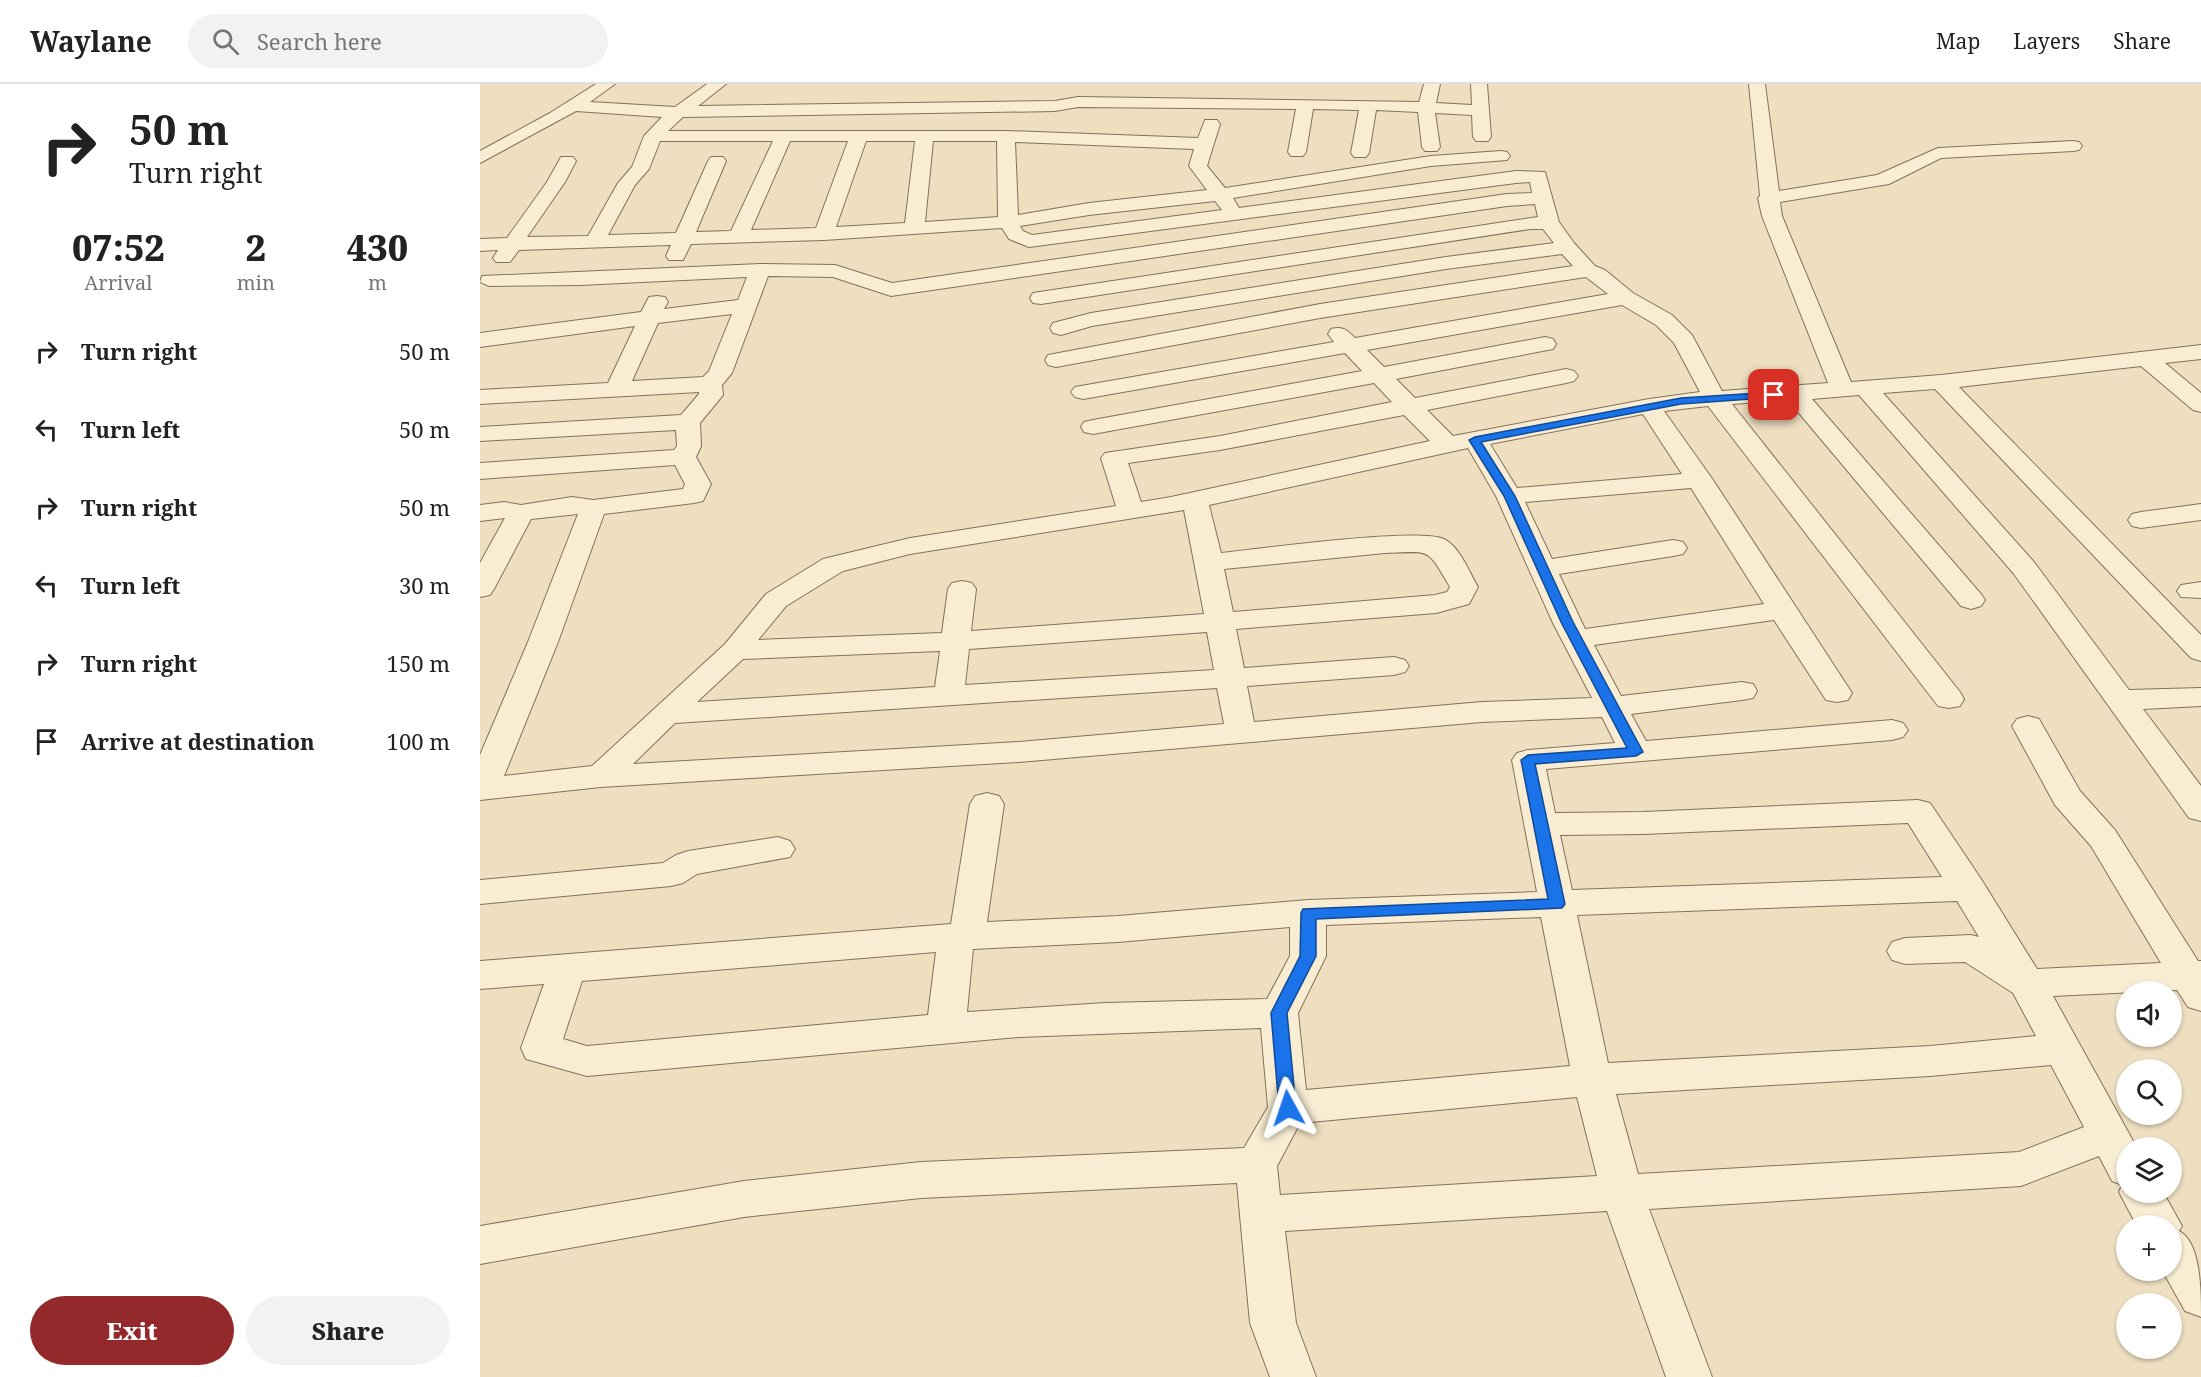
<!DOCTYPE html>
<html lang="en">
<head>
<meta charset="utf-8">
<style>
  body { margin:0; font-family:"Noto Serif",serif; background:#f2f2f2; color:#222; height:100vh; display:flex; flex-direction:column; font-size:22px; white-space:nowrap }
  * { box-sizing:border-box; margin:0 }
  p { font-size:20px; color:#767676 }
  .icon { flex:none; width:33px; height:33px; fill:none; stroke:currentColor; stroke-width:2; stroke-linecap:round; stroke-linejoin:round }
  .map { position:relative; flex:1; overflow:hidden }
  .panel { display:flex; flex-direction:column; background:#fff; width:480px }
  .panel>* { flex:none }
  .banner { background:#fff; color:#222; overflow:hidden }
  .controls { position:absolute; left:1636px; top:897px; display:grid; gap:12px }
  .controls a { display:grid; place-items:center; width:66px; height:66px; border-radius:50%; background:#fff; box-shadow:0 2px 4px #0004; font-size:30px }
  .pin { position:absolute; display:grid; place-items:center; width:51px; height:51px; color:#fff; margin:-26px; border-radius:12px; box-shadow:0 3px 9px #0006 }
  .me { position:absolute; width:66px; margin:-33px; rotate:355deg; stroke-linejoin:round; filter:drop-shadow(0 0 4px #0008) }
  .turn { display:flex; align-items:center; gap:21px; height:126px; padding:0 30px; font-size:27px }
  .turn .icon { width:78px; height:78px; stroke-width:2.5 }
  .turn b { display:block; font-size:42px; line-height:51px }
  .eta { display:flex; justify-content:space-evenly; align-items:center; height:102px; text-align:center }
  .eta b { font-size:36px; font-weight:800; line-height:42px }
  .button { display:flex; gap:12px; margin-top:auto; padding:12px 30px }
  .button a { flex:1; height:69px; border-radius:36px; background:#94292b; color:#fff; font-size:24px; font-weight:800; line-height:69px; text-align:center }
  .button a+a { background:#f2f2f2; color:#222 }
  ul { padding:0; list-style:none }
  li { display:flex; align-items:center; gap:18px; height:78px; padding:0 30px }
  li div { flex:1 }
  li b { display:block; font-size:22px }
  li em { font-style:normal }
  header { display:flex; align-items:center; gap:36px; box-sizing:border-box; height:84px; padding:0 30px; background:#fff; border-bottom:2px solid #e0e0e0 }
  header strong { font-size:28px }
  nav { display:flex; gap:33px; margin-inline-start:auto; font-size:21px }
  .search { width:420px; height:54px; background:#f2f2f2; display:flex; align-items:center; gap:15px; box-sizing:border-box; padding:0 21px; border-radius:33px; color:#767676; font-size:22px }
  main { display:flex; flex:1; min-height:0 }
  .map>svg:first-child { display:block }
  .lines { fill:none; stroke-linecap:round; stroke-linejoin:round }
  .minor-casing { stroke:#867058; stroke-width:2 }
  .minor { fill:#f8edd3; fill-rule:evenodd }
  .route { fill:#1a73e8; stroke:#114b97; stroke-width:1.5 }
</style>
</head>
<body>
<header>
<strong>Waylane</strong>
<div class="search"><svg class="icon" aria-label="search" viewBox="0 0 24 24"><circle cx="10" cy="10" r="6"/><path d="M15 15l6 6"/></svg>Search here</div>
<nav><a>Map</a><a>Layers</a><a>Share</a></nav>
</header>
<main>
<section class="panel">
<div class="banner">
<div class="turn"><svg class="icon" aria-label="right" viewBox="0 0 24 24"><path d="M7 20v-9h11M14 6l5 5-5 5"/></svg><div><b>50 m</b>Turn right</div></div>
</div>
<div class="eta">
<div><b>07:52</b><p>Arrival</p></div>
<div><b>2</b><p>min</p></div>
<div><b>430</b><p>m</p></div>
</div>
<ul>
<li><svg class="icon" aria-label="right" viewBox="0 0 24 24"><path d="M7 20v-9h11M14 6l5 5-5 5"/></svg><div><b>Turn right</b></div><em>50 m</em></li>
<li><svg class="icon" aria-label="left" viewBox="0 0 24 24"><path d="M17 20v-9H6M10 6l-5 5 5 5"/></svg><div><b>Turn left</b></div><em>50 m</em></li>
<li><svg class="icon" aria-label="right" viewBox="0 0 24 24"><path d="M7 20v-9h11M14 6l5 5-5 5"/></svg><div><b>Turn right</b></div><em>50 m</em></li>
<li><svg class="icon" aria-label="left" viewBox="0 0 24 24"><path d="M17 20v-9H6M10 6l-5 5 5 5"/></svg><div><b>Turn left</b></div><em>30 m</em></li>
<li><svg class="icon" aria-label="right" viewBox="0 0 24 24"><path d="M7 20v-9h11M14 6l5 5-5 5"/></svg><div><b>Turn right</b></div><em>150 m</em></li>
<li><svg class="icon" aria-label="arrive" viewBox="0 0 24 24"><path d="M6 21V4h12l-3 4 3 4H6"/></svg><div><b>Arrive at destination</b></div><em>100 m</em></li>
</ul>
<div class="button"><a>Exit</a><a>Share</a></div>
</section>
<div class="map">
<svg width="1721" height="1293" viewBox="0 0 1721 1293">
  <rect width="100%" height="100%" fill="#eddfc0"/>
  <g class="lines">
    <defs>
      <path id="minor" d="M116,0h19l-25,18 85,5 32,-23h19l-28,22 357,-5 23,-4 341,5 5,-18h16l-4,19 36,2 -1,-21h16l4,53 -3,4h-12l-3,-4 -1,-22 -37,-2 5,34 -3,4h-12l-3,-4 -4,-35 -42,-2 -7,43 -3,4h-12l-3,-4 8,-43 -46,-1 -7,43 -3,4h-12l-3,-4 8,-43 -218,-2 -23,4 -372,6 -15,14h338l192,7 7,-18h12l3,4 -13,42 18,22 206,-32 70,-5 6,1 3,4 -3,4 -76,6 -198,32 6,10 277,-37 29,1 14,50 15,21 21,23 10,4 28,23 39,22 20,20 30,56 106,-8 -66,-167 -4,-18 2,-2 -11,-112h16l14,107 98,-16 61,-27 135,-7 6,1 3,4 -3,4 -6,1 -132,7 -52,26 -109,18 2,14 69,166 90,-7 260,-30v14l-36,4 36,30v19l-8,-2 -52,-44 -182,21 242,248v26l-10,-3 -256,-269 -52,4 151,169 95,128 72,-2v18l-58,3 58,77v35l-12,-3 -175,-244 -155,-179 -47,4 169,195 4,6 -4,6 -10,3 -10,-3 -173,-206 -56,4 228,288 4,7 -4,7 -11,2 -11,-2 -230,-300 -44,5 49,69 139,213 -4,7 -11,2 -11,-2 -52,-80 -180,25 27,51 121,-14 11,2 4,7 -4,7 -11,2 -111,14 15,27 246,-21 11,3 5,7 -5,7 -11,3 -346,29 9,44 88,-1 275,-12 12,3 51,76 56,90 124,-6 -70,-117 -36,-41 -43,-79 5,-7 11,-3 11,3 41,72 35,39 83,131h3v50l-13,-4 -11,-17 -124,6 84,152h-10v44h36l19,34 -3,5c22,11 22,60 22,86l-16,-6 -23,-41h10v-44h-35l-18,-34 3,-7 -10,-4 -13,-25 -78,30 -372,23 63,168h-46l-59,-166 -322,20 11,92 20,54h-46l-20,-54 -13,-140 -316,15 -177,19 -264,47v-38l264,-45 177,-19 323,-14 24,-41 -7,-79 -242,9 -432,39 -61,-17 -5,-11 23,-64 -64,5v-28l471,-37 19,-120 5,-8 12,-3 12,3 5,8 -17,118 131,-6 190,-16 229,-8 -25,-132 5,-7 11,-3 87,-7 -13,-26 -120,5 -463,40 -418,25 -121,13v-45l48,-113 50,-128 -47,5 -37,70 -4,6 -10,2v-34l25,-45 -25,3v-16l24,-3 17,3 51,-8 21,3 90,-11 2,-5 -10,-19 -195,14v-16l194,-13 3,-4 -1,-16 -196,11v-14l201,-12 18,-21v-2l-219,12v-14l128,-7 27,-57 -155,21v-14l161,-21 8,-15 8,-1 8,1 3,5 -4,7 74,-9 9,-23 -167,8 -91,1 -9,-4 2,-6 278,-12 75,1 57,18 615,-89 25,-1 -2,-11 -14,1 -487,64 -20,-8 -7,-11 -178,12 -133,4 -8,16h-14l-3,-4 5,-11 -152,5 -9,12h-14l-3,-4 5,-8 -18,1v-12l27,-1 40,-56 14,-25h12l3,4 -11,21 -38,55 61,-1 30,-53 14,-16 12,-31 18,-19 -86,-6 -96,52v-12l70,-38zM180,57h113l-42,90 -35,1 30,-71 -3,-4h-12l-3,4 -32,72 -68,2 27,-50 14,-16zM310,57h58l-32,87 -65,2zM386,57h49l-10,82 -69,4zM453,57h64l1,76 -73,5zM535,58l179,7 -5,17 18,24 -118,13 -71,12zM735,117l7,9 -190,25 -9,-4 -3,-5 69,-11zM1055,120l3,13 -505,76 -3,5 3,5 8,1 489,-75h13l11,14 -108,14 -355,56 -38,10 -3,5 3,5 8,2 31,-9 354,-57 116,-15 11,12 -253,38 -272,51 -3,5 3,5 8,2 264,-49 266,-41 22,17 -253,44c-8,-8 -12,-12 -24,-9l-3,5 6,8 -259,45 -4,5 4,5 8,2 262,-46 17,18 -269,49 -9,2 -3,5 3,5 9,2 281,-51 18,19 -172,34 -115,17 -4,5 15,48 -206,32 -87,21 -57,35 -41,50 -133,122 -88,10 54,-134 46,-128 90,-11 9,-2 8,-17 -15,-27 5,-11 -1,-23 23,-28 -1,-10 10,-12 36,-97 65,1 58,19 616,-90zM1142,221l34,20 18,18 26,49 -51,7 -196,37 -26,-26 139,-27 8,-2 4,-5 -4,-5 -8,-2 -151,29 -19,-19 157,-30 3,-5 -3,-5 -8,-2 -161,30 -17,-17zM252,230l-23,57 -6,6 -71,4 26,-58zM1163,330l39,60 -165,14 -27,-44zM924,331l26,26 -259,56 -30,5 -13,-39 92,-13zM988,364l28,48 57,127 39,75 -110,4 -228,20 -7,-36 147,-11 11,-3 4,-6 -4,-6 -11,-3 -150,11 -8,-39 200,-16 33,-9 9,-17c-9,-15 -18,-40 -34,-48 -26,-12 -186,10 -223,14l-12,-48zM1211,404l73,116 -179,25 -26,-55 114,-18 10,-2 4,-6 -4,-6 -10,-2 -121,19 -27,-57zM704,426l20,104 -233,17 5,-42 -4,-6 -10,-2 -10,2 -4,6 -6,44 -184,7 28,-34 57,-35 67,-17zM905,469c46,-1 41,-7 65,34l-3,5 -12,3 -202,17 -9,-43zM727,548l7,38 -249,15 4,-36zM460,567l-5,36 -238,15 46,-43zM737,604l7,36 -205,18 -386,22 42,-41zM1428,739l34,54 -370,13 -12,-55 83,-1zM1477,817l22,36 -8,-2 -66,3 -13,4 -5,9 5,9 13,4 60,-2 48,31 23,43 -106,10 -322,17 -31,-148zM1061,833l29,149 -264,24 -8,-77 28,-57v-31zM810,843v29l-23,43 -161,4 -139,9 6,-63 145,-7zM456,868l-8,63 -341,31 -24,-7 19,-58zM1571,981l33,62 -65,25 -381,22 -22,-80 314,-18zM1097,1013l20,79 -317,19 -3,-29 23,-43z
        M1721,420v16l-60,8 -9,-2 -4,-6 4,-6 9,-2z
        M1721,498v16l-20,-1 -4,-6 4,-6z
        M298,753l12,4 5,8 -5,8 -93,17 -14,9 -12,3 -191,18v-24l183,-17 13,-8 12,-4z"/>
    </defs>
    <use href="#minor" class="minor-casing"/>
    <use href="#minor" class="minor"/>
  </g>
  <path class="route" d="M1294,308h4v5l-97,7 -200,38 34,54 58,126 70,130 -7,4 -101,8 30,140 -3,4 -246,11v37l-29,57 9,95 -2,5 -6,2 -7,-2 -2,-5 -8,-95 29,-57 1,-43 2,-4 245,-10 -27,-139 7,-5 99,-7 -66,-126 -57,-126 -35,-56 6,-3 206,-39z"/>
</svg>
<div class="controls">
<a><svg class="icon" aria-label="sound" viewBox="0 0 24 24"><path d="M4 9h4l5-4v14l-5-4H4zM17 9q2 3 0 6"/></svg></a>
<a><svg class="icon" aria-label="search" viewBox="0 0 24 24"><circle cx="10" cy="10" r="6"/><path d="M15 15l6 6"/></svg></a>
<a><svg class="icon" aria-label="layers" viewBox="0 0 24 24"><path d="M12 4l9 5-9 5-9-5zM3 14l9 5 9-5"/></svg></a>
<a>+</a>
<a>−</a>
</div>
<div class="pin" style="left:1294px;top:311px;background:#d93025"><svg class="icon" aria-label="arrive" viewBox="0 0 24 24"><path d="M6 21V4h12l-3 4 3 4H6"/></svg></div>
<svg class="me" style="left:808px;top:1024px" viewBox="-20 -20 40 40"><path d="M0-17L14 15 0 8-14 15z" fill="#1a73e8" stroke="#fff" stroke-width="4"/></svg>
</div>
</main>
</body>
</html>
